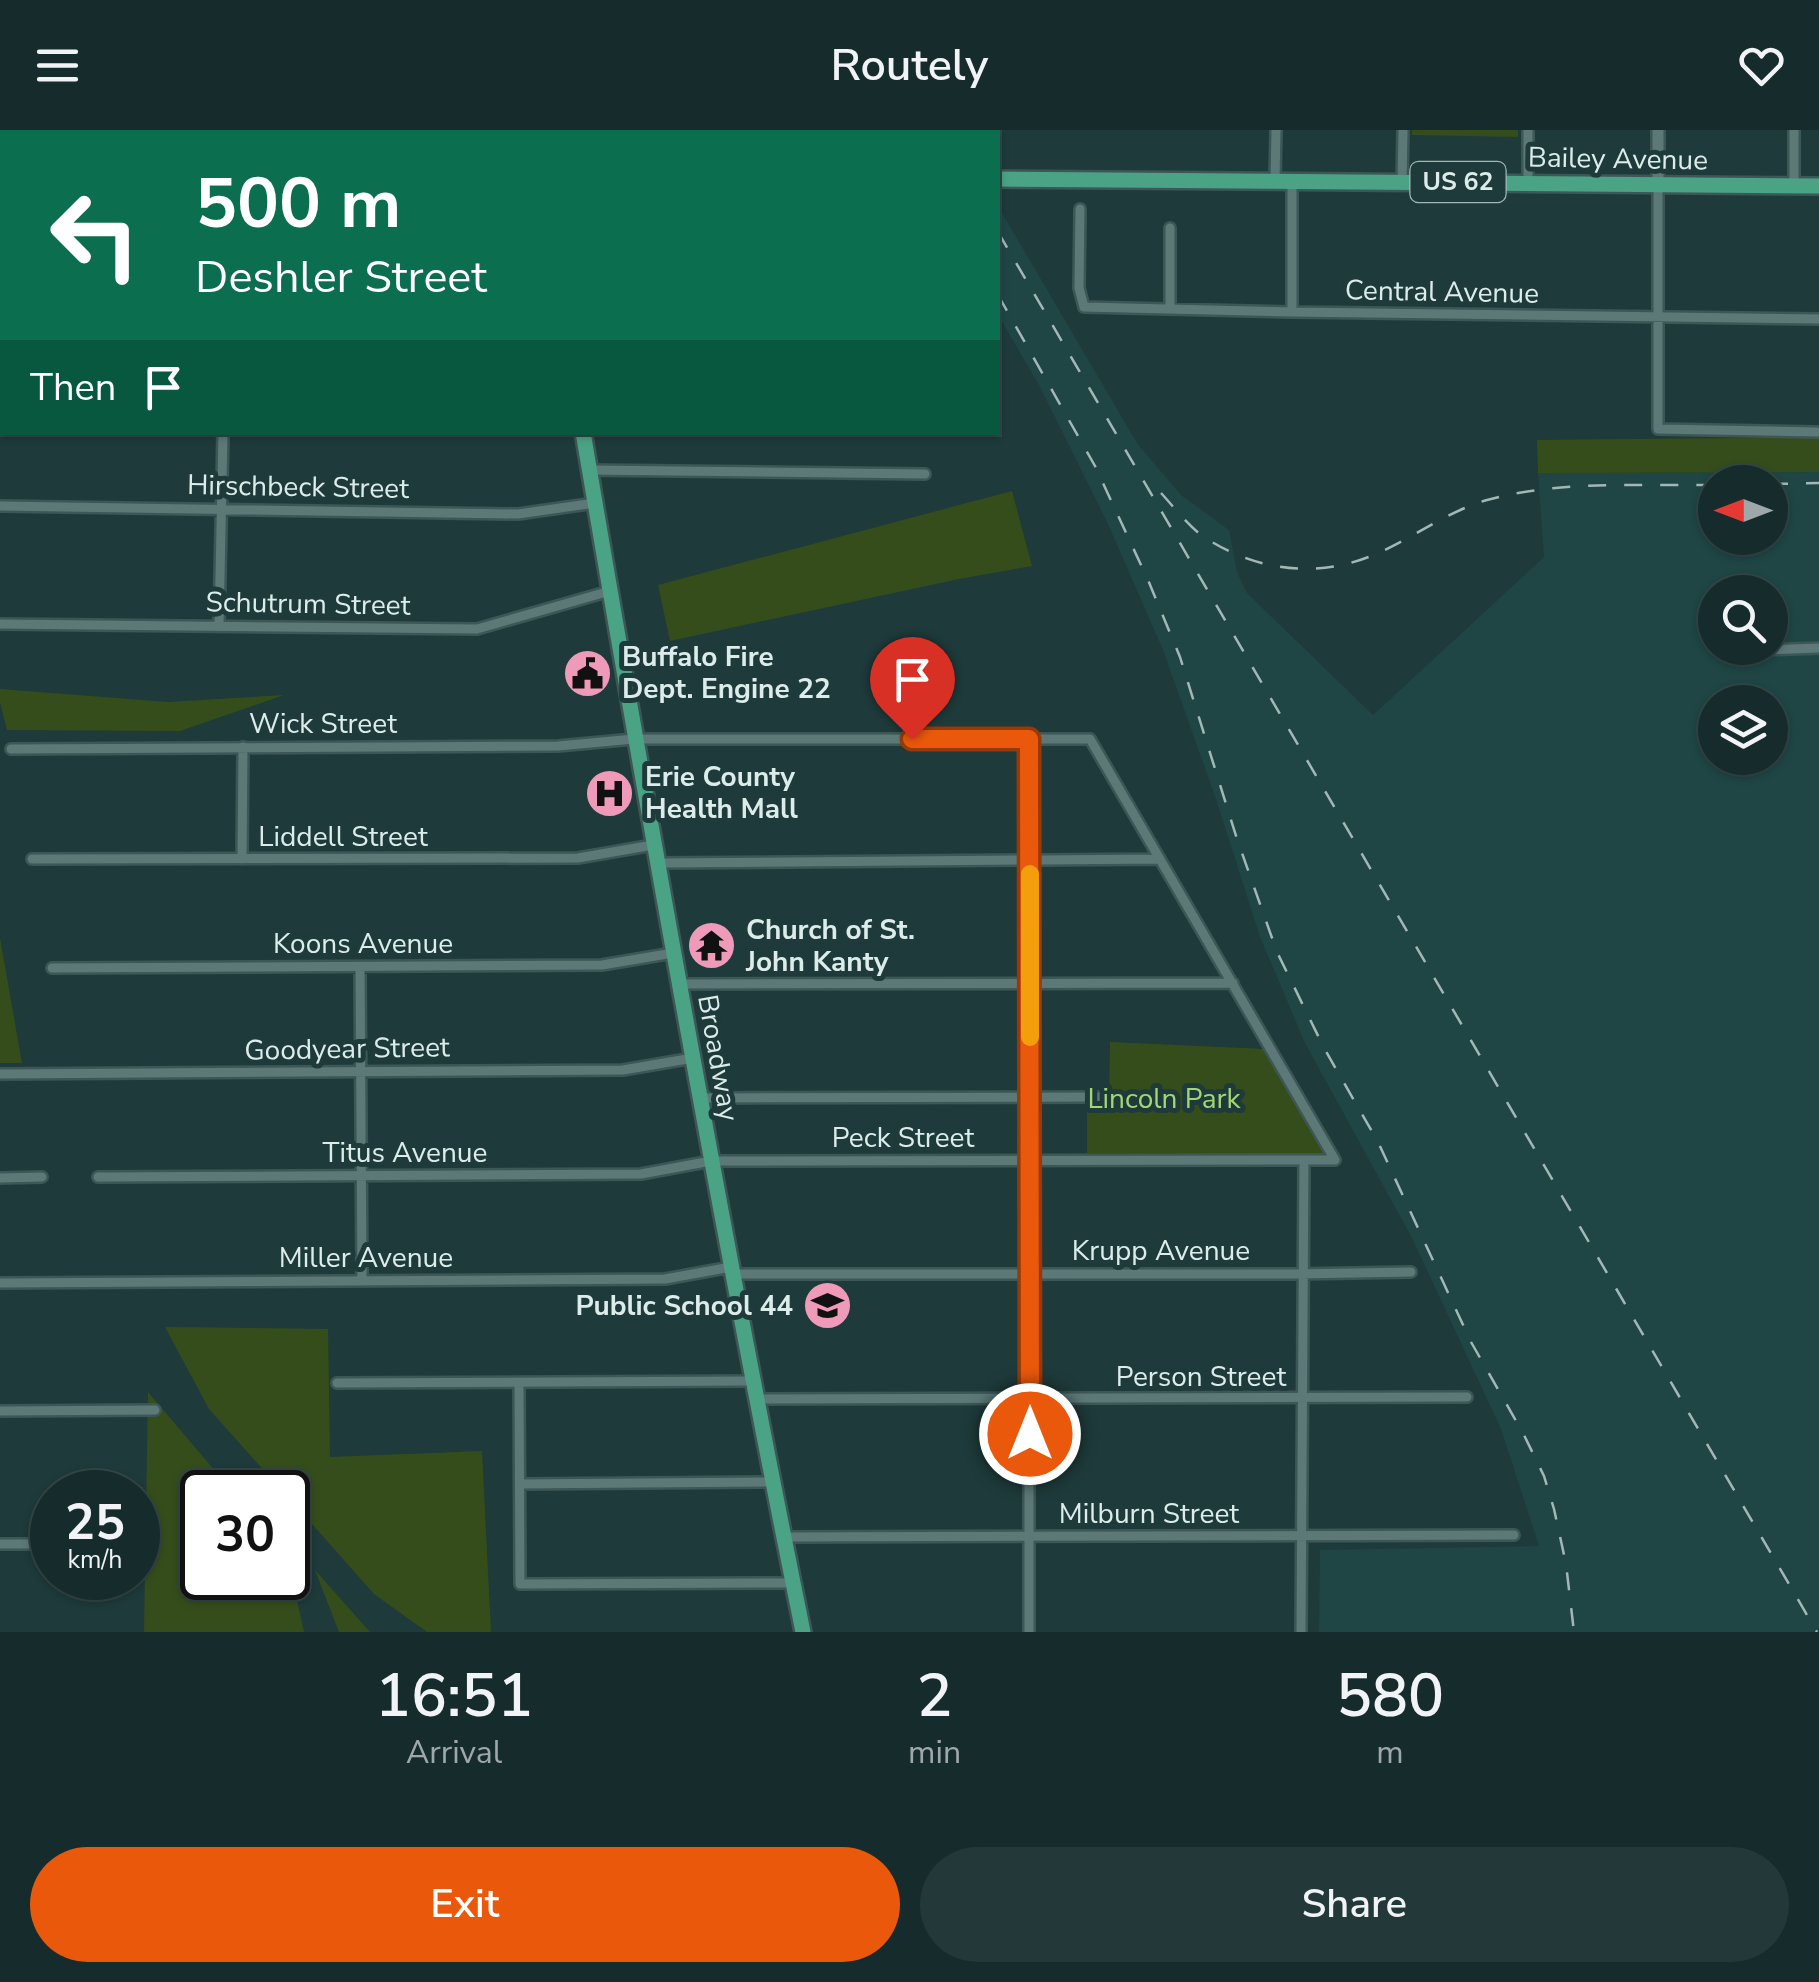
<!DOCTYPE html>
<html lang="en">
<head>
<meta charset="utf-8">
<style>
  body { margin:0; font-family:"Nunito Sans",sans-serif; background:#233838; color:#f1f3f6; height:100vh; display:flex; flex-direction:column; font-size:38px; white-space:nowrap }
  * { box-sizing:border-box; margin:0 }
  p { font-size:32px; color:#9ea7a9 }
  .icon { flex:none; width:55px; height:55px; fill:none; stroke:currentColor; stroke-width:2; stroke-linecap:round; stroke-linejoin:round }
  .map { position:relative; height:1502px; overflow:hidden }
  .panel { display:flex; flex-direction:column; background:#162c2c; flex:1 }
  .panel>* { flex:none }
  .guide { position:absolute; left:0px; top:0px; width:1000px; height:305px; box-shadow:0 2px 8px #0004,0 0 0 2px #354848; background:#0b6e4f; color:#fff; overflow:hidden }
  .needle { width:65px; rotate:270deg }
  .fabs { position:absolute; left:1698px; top:335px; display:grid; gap:20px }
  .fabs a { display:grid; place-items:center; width:90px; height:90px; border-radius:50%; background:#162c2c; box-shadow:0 2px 8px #0004,0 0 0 2px #354848; font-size:50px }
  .speed { position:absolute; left:30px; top:1340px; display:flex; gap:20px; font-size:50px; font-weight:700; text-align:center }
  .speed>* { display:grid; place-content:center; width:130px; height:130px; border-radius:50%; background:#162c2c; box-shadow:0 2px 8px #0004,0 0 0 2px #354848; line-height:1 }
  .speed small { font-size:25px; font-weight:400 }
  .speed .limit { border:5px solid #111; border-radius:15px; background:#fff; color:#111 }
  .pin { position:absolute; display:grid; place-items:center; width:85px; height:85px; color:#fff; margin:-102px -42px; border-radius:50% 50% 50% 0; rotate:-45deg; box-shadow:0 0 10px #0007 }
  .pin .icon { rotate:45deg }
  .me { position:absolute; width:110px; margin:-55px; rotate:0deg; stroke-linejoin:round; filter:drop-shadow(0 0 8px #0008) }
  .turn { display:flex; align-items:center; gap:35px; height:210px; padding:0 30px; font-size:45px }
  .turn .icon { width:130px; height:130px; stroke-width:2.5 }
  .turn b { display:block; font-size:70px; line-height:85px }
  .then { display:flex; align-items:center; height:95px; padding:0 30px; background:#0003; gap:20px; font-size:38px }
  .eta { display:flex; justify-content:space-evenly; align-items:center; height:170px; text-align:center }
  .eta b { font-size:60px; font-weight:600; line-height:70px }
  .button { display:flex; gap:20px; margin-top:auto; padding:20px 30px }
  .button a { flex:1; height:115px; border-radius:60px; background:#ea580c; color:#fff; font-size:40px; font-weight:600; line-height:115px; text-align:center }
  .button a+a { background:#233838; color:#f1f3f6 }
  header { display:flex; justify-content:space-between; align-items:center; height:130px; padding:0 30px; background:#162c2c; font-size:45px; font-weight:600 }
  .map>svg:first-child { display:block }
  .built { fill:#1f4545; fill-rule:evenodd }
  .green { fill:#354d1b }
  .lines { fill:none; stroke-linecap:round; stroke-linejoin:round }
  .minor-casing { stroke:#3d5656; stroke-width:14 }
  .tertiary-casing { stroke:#3d5656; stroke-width:16 }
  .primary-casing { stroke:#3d5656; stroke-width:20 }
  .minor { stroke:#5c7978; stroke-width:9 }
  .tertiary { stroke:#5c7978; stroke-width:11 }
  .primary { stroke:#4aa385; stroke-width:15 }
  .rail { stroke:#a3b7b6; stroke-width:2.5; stroke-dasharray:18 18; stroke-linecap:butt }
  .route-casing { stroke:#983908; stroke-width:25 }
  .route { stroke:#ea580c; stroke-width:18 }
  .slow { stroke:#f59e0b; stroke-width:18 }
  .labels { text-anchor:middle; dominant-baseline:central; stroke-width:10; stroke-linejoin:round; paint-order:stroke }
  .shield { fill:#1e3a3a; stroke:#a3b7b6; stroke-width:2.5 }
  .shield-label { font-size:25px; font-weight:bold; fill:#dceceb }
  .street-label { font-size:28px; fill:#dceceb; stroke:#1e3a3a }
  .poi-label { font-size:28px; font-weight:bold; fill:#dceceb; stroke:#1e3a3a; text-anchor:start }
  .park-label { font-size:28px; fill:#a4d772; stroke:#1e3a3a }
</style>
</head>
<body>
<header><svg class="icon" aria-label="menu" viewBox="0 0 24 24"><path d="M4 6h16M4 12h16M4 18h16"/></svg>Routely<svg class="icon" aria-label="heart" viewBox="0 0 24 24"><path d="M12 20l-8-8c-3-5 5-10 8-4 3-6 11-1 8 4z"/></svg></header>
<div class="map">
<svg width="1819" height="1502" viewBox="0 0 1819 1502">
  <rect width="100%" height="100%" fill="#1e3a3a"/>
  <path class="built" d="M998,76l139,237 44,52 48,35 8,42 10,21 126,122 171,-158 -6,-84 281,-1v1160h-500l1,-82 219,-4 -38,-117 -89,-191 -107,-195 -45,-106 -43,-135 -54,-152 -56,-128 -68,-137 -41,-70zM1715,352h55v56h-55zM1715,462h55v56h-55zM1715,572h55v56h-55z"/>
  <path class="green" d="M1412,0h106v7l-106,-2z
    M1819,307v35l-281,1 -1,-33z
    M1012,361l20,75 -73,13 -289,62 -12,-56z
    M0,559l168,13 116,-7 -104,36 -173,-1 -7,-28z
    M0,808l22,125h-22z
    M1110,912l155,7 62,104h-240v-50h22z
    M165,1197l163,2 2,128 152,-6 9,181h-64l-53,-38 -86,-97v-5h-5l-74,-83z
    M148,1262l85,100h-31v86h86v-18l16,72h-160z
    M315,1440l55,62h-31z"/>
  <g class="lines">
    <defs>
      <path id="minor" d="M680,0v2
        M1528,0v53
        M1794,0v56
        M1275,51l1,-51
        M1402,52l1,-52
        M1658,54v245l159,3
        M1080,79l-1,79 5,19 208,5 527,7
        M0,145h2
        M1170,178v-80
        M1292,182v-131
        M0,260h2
        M589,340l336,4
        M0,376l518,8 77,-11
        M0,494l477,5 133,-38
        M219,495l4,-193
        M1762,520l57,-2
        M11,619l547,-3 76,-7h456l245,421 -624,1 -70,13 -543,3
        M32,729l546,-1 75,-13
        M242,729l1,-112
        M657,733l502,-4
        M360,837l2,313
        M52,838l550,-3 71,-12
        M679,854l554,-1
        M0,944l623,-4 70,-12
        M700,968l406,-1
        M0,1048l42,-1
        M732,1144h564l115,-2
        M0,1153l665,-4 66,-12
        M337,1253l415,-2
        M519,1253l1,201 273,-1
        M755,1269l712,-2
        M0,1281l155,-1
        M520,1354l252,-2
        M784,1407l730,-2
        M138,1413h15
        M0,1414h52
        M1029,1502v-893
        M1301,1502l3,-472"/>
      <path id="tertiary" d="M1658,0v54"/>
      <path id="primary" d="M528,0l1,2
        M0,24h2
        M998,49l821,7
        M583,302c68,401 139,802 220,1200"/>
    </defs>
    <use href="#minor" class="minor-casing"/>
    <use href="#tertiary" class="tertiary-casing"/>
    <use href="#primary" class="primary-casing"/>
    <use href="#minor" class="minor"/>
    <use href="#tertiary" class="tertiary"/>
    <use href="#primary" class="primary"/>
    <path class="rail" d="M902,0l1,2
      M932,0l1,2
      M998,102l819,1400
      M998,165l97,171 53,114 32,77 57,182 40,113 47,96 54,94 93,200 52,91 21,43 10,33 12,55 8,68
      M1770,354l49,-1
      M1161,363c13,14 27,33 43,44 50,33 110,42 167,19 40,-16 74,-44 116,-56 73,-20 153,-14 228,-15"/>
  </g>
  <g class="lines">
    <defs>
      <path id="route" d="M912,609h117l1,695"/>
    </defs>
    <use href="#route" class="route-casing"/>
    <use href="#route" class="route"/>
    <path class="slow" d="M1030,744v163"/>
  </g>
  <defs>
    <symbol id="civic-disc" viewBox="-11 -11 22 22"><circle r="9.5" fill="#ef9ab8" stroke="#1e3a3a"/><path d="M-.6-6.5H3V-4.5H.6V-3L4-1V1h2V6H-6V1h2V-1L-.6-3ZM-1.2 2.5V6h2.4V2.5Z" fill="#111"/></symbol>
    <symbol id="hospital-disc" viewBox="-11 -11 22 22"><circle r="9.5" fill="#ef9ab8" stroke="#1e3a3a"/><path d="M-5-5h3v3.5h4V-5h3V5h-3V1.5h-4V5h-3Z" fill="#111"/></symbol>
    <symbol id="temple-disc" viewBox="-11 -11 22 22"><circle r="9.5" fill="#ef9ab8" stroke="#1e3a3a"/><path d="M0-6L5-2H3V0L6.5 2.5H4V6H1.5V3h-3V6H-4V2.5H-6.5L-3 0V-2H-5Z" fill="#111"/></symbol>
    <symbol id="school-disc" viewBox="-11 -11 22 22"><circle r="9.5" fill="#ef9ab8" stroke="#1e3a3a"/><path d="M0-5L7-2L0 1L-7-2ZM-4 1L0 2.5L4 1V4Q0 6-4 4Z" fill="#111"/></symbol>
  </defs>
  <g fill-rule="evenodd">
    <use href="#civic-disc" x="560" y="516" width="55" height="55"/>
    <use href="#hospital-disc" x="582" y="636" width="55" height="55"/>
    <use href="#temple-disc" x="684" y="788" width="55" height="55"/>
    <use href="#school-disc" x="800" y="1148" width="55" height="55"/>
  </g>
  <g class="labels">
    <rect class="shield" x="1410.5" y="32" width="95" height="40" rx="8"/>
    <g class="shield-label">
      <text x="1458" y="52">US 62</text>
    </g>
    <g class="street-label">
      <text transform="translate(1618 29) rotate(1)">Bailey Avenue</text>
      <text transform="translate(1442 162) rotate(1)">Central Avenue</text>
      <text transform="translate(298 357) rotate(1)">Hirschbeck Street</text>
      <text transform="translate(308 474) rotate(1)">Schutrum Street</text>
      <text x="323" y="594">Wick Street</text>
      <text x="343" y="707">Liddell Street</text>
      <text x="363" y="814">Koons Avenue</text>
      <text transform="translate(347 919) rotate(-1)">Goodyear Street</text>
      <text transform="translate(718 928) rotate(80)">Broadway</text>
      <text x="903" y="1008">Peck Street</text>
      <text x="405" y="1023">Titus Avenue</text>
      <text x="1161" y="1121">Krupp Avenue</text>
      <text x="366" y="1128">Miller Avenue</text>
      <text x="1201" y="1247">Person Street</text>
      <text x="1149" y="1384">Milburn Street</text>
    </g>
    <g class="poi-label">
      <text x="622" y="527">Buffalo Fire<tspan x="622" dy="32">Dept. Engine 22</tspan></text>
      <text x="645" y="647">Erie County<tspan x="645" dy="32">Health Mall</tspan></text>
      <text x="746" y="800">Church of St.<tspan x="746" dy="32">John Kanty</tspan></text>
      <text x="793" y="1176" text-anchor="end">Public School 44</text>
    </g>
    <g class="park-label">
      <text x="1164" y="969">Lincoln Park</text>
    </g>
  </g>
</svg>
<div class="fabs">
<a><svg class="needle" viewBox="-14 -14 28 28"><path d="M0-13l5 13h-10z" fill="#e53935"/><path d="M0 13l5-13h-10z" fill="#9ea7a9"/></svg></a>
<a><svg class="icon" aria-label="search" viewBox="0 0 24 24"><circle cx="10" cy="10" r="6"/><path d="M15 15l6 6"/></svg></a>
<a><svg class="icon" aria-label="layers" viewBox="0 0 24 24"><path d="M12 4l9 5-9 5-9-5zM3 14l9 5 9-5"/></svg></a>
</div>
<div class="speed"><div>25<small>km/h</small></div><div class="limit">30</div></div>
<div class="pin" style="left:912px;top:609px;background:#d93025"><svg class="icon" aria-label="arrive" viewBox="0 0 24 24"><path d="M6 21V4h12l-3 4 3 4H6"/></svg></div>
<svg class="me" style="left:1030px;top:1304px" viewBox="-20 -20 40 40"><circle r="17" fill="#ea580c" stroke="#fff" stroke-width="3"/><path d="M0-11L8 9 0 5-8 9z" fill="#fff"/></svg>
<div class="guide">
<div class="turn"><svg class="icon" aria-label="left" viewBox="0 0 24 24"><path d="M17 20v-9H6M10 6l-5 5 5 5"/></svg><div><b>500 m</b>Deshler Street</div></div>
<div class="then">Then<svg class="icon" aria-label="arrive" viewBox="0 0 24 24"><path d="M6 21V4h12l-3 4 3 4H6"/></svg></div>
</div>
</div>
<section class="panel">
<div class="eta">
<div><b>16:51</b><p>Arrival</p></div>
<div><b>2</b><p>min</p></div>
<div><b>580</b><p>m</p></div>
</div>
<div class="button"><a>Exit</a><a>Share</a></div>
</section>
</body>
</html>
